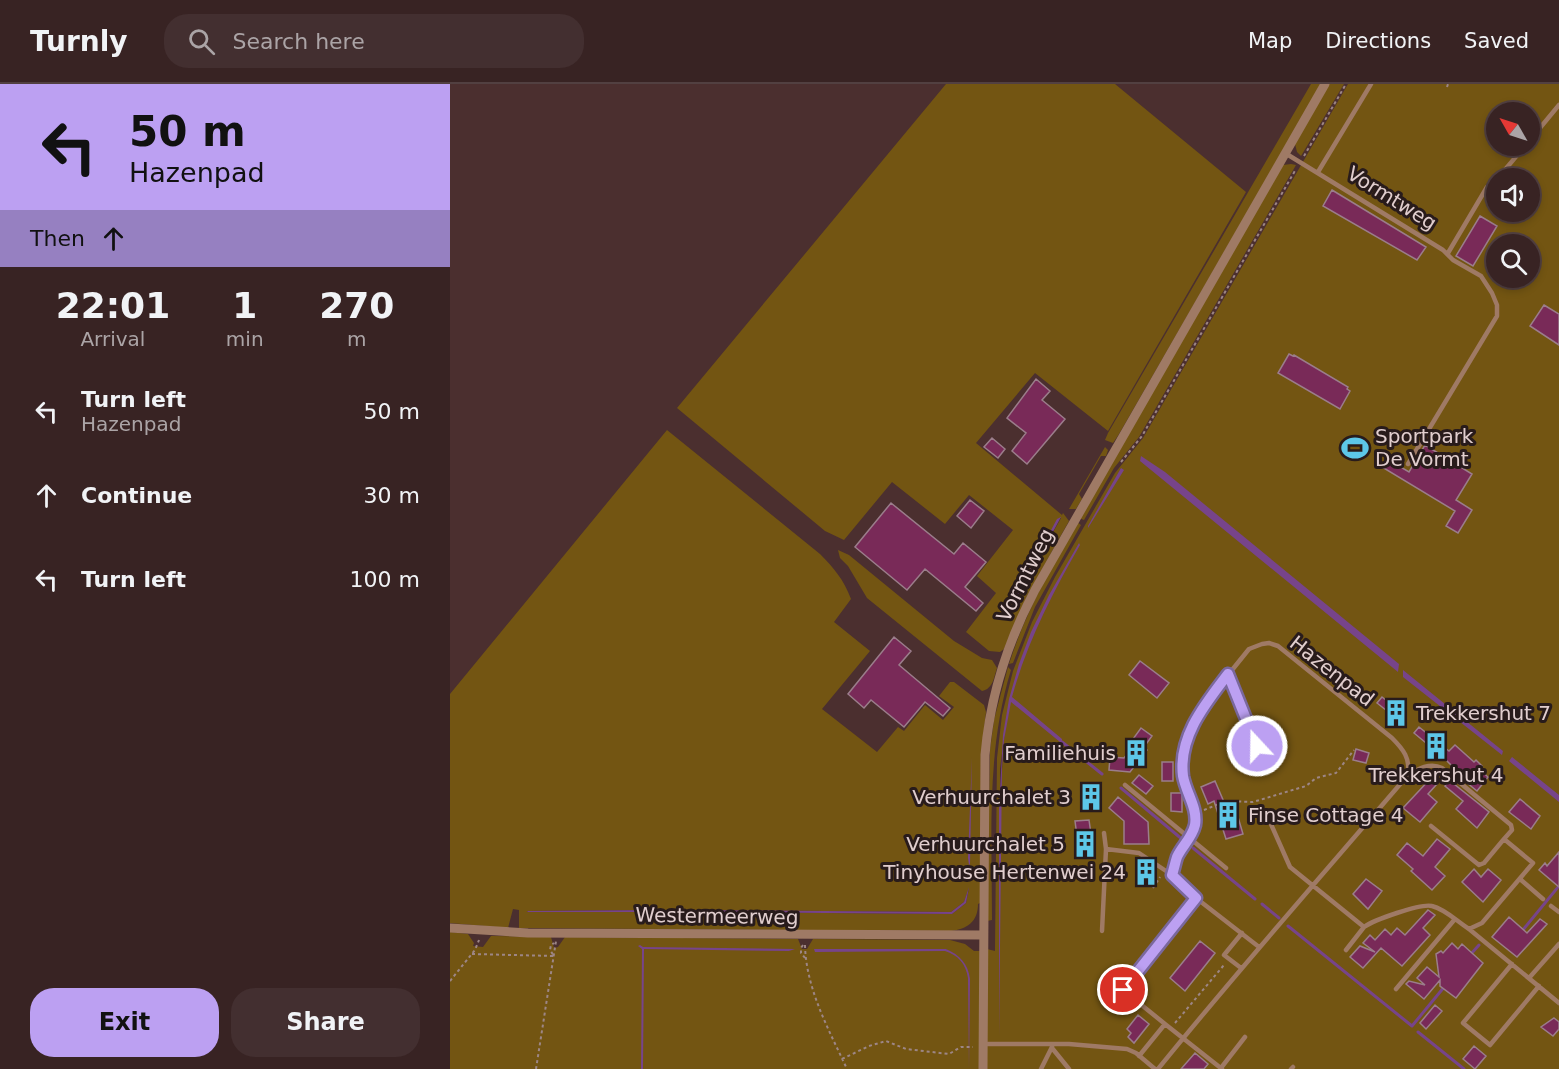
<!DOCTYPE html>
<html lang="en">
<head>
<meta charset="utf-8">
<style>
  body { margin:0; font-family:"DejaVu Sans",sans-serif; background:#432f30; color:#f1f3f6; height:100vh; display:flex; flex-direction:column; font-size:22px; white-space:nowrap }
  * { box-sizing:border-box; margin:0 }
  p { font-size:20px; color:#aba4a6 }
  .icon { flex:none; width:33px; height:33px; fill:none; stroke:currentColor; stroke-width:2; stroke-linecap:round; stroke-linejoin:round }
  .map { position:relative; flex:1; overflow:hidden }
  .panel { display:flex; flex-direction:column; background:#382323; width:450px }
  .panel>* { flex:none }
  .guide { background:#bca0f2; color:#111; overflow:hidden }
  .needle { width:39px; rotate:309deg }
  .buttons { position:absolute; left:1036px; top:18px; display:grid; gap:12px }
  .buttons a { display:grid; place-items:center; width:54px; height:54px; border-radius:50%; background:#382323; box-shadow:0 3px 9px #0003,0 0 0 2px #524041; font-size:30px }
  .pin { position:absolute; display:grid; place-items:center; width:51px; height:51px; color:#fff; margin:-26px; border:3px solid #fff; border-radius:50%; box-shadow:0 2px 6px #0007 }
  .me { position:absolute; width:66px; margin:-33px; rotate:339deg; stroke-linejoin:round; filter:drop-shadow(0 0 4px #0008) }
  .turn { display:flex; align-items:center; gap:21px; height:126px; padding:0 30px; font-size:27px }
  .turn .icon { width:78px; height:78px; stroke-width:2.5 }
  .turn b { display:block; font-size:42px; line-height:51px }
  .then { display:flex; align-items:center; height:57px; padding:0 30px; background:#0003; gap:12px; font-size:22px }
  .eta { display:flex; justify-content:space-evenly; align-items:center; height:102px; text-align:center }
  .eta b { font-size:36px; font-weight:600; line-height:42px }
  .action { display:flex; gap:12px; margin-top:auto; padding:12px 30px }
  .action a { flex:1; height:69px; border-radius:24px; background:#bca0f2; color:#111; font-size:24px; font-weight:600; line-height:69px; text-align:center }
  .action a+a { background:#432f30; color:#f1f3f6 }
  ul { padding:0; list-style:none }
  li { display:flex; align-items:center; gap:18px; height:84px; padding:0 30px }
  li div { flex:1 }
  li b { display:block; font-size:22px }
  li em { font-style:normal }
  header { display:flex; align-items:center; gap:36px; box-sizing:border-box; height:84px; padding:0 30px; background:#382323; border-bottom:2px solid #524041 }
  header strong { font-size:28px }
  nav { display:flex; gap:33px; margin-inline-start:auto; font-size:21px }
  .search { width:420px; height:54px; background:#432f30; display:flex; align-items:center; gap:15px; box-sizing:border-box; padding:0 21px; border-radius:24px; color:#aba4a6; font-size:22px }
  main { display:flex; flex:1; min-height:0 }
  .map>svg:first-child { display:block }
  .green { fill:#735512; fill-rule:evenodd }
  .water { fill:#77448a }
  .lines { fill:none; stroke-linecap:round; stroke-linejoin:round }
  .stream { stroke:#77448a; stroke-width:3 }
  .building { fill:#792a58; stroke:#9b7d8b; stroke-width:1.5 }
  .path { stroke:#9d8686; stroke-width:2; stroke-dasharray:3 3; stroke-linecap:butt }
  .lane { stroke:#9f7a65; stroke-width:4.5 }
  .street { stroke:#9f7a65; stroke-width:9 }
  .route-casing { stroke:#7a689d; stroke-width:15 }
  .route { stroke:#bca0f2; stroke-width:10 }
  .labels { text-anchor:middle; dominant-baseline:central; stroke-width:6; stroke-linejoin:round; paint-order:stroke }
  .street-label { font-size:20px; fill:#e1cece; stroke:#281b1b }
  .poi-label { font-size:20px; fill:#e1cece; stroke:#281b1b; text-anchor:end }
</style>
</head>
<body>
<header>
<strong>Turnly</strong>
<div class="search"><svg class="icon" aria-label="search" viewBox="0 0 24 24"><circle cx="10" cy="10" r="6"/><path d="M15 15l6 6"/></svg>Search here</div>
<nav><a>Map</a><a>Directions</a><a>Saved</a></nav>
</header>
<main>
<section class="panel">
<div class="guide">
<div class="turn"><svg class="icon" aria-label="left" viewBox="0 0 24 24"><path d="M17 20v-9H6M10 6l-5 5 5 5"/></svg><div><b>50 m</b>Hazenpad</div></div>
<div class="then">Then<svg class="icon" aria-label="ahead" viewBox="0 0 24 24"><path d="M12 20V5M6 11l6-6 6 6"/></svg></div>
</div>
<div class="eta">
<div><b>22:01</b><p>Arrival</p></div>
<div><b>1</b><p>min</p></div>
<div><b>270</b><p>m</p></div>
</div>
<ul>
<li><svg class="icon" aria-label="left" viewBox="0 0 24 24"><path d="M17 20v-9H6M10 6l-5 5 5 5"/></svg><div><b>Turn left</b><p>Hazenpad</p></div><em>50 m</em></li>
<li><svg class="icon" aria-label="ahead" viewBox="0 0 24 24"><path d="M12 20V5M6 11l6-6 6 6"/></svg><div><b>Continue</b></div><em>30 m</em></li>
<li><svg class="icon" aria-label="left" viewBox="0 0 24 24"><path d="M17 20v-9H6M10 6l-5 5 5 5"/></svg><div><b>Turn left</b></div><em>100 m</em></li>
</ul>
<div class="action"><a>Exit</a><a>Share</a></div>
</section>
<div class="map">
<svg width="1109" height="985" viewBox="0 0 1109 985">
  <rect width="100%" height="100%" fill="#4b2f2f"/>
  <path class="green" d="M496,0h169l131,108 -138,239 -73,-58 -59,70 86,72 1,-2 6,8 -42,75 -23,53 -4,3 -11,-1 -23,-19 30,-39 -19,-17 36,-46 -44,-35 -24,29 -53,-42 -48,58 -19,-9 -148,-123zM611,434l-44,79h-2l43,-78z
    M861,0h10l-202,350 -6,9 -8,-3 3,-7z
    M879,0h15l-43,72 -4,-4 -2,-8z
    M898,0h211v985h-1109v-137l18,2 6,9 -1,3 10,1 8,-11 60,1 3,11 4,-1 7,-10 233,2 4,10h5l6,-10 137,1 15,4 9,7h13v-2l8,2 2,-193 5,-43 11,-44 19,-49 23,-45 60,-104 28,-35zM1047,28h33v34h-33zM1047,94h33v34h-33zM1047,160h33v34h-33zM558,622l-5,42 -3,67v-46zM381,865h115l2,2 -117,-1z
    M841,80l5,1 -4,7 -153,265 -25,31 -30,52 -5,-2 204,-353z
    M217,346l153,124c14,14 24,26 31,45l-17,23 36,29 -48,58 55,43 21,-25 6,4 21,-26 18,15 11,-13 -15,-11 11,-14h4l30,23 2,7 -3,27 -3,164 -2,1c0,18 -11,25 -27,27l-432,-3v-18l-6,-1 -5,19 -58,-5v-229zM519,804l-3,15 -14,11 -273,-2 1,-2 271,2 13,-10zM204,826v2h-127l1,-1z
    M655,363l3,3 -2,6h-5l-22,38 3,5 -6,10h-7z
    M627,438l4,3 -46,82 -22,56 -4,1c16,-51 42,-96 68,-142z
    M388,466l11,5 105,86 28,17 10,2 5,8c-3,9 -4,21 -15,23l-115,-93 -19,-32 -8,-8z
    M558,583l3,3c-25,81 -19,166 -19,250l-5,1 3,-171 4,-30z"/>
  <path class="water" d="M691,372l24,16 234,192 -1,8 -258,-211z
    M671,384l3,2 -36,58v-2z
    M611,433l-44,81 -2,-1 42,-78z
    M629,459l1,2c-28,49 -53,97 -68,152l50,42v3h-2l-49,-40 -7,38 -2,27 -3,270v-227l4,-75 6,-36 10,-35 12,-32 18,-37z
    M953,586l100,81 -1,4 -99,-78z
    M522,673l-2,107 -1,1 -1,-7z
    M1062,673l47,38v7l-50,-41z
    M519,803l-3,16 -14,11 -273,-2v-2l272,2 13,-10z
    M204,826l1,2h-128l1,-1z
    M190,861l3,2 152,2 -6,2 -145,-2 -1,120h-2l1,-120 -4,-3z
    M364,865h132c14,6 22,15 24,30l-1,90 -1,-91c-2,-14 -10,-23 -23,-27l-130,1z"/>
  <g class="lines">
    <path class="stream" d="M612,658l40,32
      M671,704l62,52
      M743,764l62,51
      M812,820l17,14
      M838,842l124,100 33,-40
      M1072,847l37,-45
      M1020,871l9,-10
      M968,948l46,37"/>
  </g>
  <path class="building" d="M882,106l94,57 -9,13 -94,-54z
    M1030,132l17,10 -24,40 -17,-10z
    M1094,221l15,9v31l-29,-19z
    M839,270l4,2 1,-1 54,32 -1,2 3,2 -10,18 -62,-36z
    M586,295l14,12 -8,9 23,19 -38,45 -15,-13 14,-18 -19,-15z
    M542,354l13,11 -7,9 -14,-11z
    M975,361l47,29 -16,26 16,10 -14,23 -12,-7 9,-15 -73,-44 5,-8 22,13z
    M520,416l14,11 -13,17 -14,-12z
    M441,419l63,51 9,-11 23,19 -21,25 18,16 -7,8 -51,-42 -18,21 -52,-43z
    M444,553l17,14 -12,14 51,43 -7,8 -18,-14 -21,25 -33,-27 -7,8 -16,-14z
    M690,577l29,22 -12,15 -28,-23z
    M932,613l19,15 -5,6 -19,-15z
    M969,643l30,24 6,-6 19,17 2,-2 6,6 -3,3 9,8 -11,14 -22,-18 2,-2 -13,-13 -30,-25z
    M691,644l11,8 -8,11 3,3 -17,22 -21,-2 1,-13 14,1 13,-16 -4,-3z
    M906,665l13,4 -3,10 -13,-3z
    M712,678h11v19h-11z
    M689,691l14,11 -7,8 -14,-11z
    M981,694l6,6 -9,10 9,8 -17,20 -17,-14z
    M999,696l40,32 -12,16 -21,-19 7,-8 -18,-15z
    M765,697l12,28 8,-2 8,27 -17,5 -12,-38 -6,3 -7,-17z
    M644,704l7,15 -12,5 -7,-14z
    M721,709h11v19l-11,-1z
    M668,713l30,25 1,22h-25v-23l-15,-13z
    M1070,715l20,17 -9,13 -22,-17z
    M639,736l4,28 -14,3 -4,-30z
    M987,755l13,10 -15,18 10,9 -13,14 -21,-19 2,-2 -16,-14 10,-12 16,13z
    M1109,768v35l-20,-17 6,-7 2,3z
    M1024,785l7,8 7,-8 13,11 -18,22 -21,-20z
    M916,795l16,12 -14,18 -15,-15z
    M978,826l7,5 -12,13 7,7 -28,31 -21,-18 -18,20 -13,-11 10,-11 15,6 -12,-9 7,-8 5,5 10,-11 6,6 6,-7 8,7z
    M1059,833l18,16 13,-14 7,5 -30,33 -25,-20z
    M750,857l15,12 -30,38 -15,-13z
    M1002,859l6,6 4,-5 21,19 -27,35 -16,-12v-6l-16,19 -18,-15 3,-3 16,4 -8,-7 10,-11 12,10 -3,-23 5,-3 2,2z
    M985,921l7,6 -16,18 -6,-6z
    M688,931l11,9 -15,19 -6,-6 3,-4 -4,-4z
    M1104,934l5,4v7l-6,7 -12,-9z
    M1024,962l12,10 -11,13 -12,-10z
    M745,969l13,11 -4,5h-23z"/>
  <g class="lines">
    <path class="path" d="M997,3l1,-3
      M854,72l42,-72
      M671,378l21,-26 154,-267
      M754,726l22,-9 27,1 53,-16 10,-8 20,-5 18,-23
      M703,804l7,-11
      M353,861l-2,3v5l4,5
      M355,861c1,44 24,85 42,124
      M22,870l82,2 -4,-6 1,-5 3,-2
      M0,897l25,-31 4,-10
      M725,939l49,-58
      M392,975l27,-13 17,-5 20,8 43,5 12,-7h12
      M86,985l20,-128"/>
    <path class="lane" d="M1080,56l29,-35
      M835,69l158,97 10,10 28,16 11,17 5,12v11l-89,148
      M868,88l53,-88
      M1048,94l27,-32
      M998,169l39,-66 10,-8
      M779,590l35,90
      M958,691c10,-6 22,-13 34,-7l69,57 1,5 -8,9 29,24 -51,60 -13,6 90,74
      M675,701l101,83
      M820,738l20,45 74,60c10,-7 57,-24 68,-21 13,3 26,16 37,23
      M981,742l48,39 5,-2 20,-24
      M654,749l2,16
      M1070,795l23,20
      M1101,822l8,6
      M652,847l4,-82 33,4 33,22
      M896,866l18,-23
      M1062,880l-49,59 27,22 49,-59
      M791,884l-17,-13 18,-22
      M1079,894l30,-34
      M946,905l59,-70
      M715,940l57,45
      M534,960h85l58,5 9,4 19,16
      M602,964l17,21
      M689,972l26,-32 -42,-34 73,-92
      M771,984l24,-31
      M591,985l11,-22
      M708,985c81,-100 166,-196 250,-294 2,-17 -4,-25 -16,-37l-114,-92 -9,-3 -7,1 -13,5 -50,62 -13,33 -3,19 5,31 8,19 -1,13 -3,8 -15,23 -5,18 24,23 63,49
      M841,985l2,-2"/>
    <path class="street" d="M0,844l78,5 455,2
      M533,985l2,-314c5,-58 23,-114 50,-165l290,-506"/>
  </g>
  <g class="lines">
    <defs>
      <path id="route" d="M673,906l73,-92 -24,-23c2,-6 3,-12 5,-18 5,-11 15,-19 18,-32 3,-17 -9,-32 -12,-49 -5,-40 23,-73 45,-102l29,72"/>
    </defs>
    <use href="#route" class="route-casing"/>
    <use href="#route" class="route"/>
  </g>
  <defs>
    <symbol id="stadium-bare" viewBox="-9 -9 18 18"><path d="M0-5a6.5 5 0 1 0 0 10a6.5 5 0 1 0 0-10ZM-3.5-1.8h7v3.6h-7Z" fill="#5dc7e8" stroke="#281b1b" stroke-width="2.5" paint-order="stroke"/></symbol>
    <symbol id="building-bare" viewBox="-9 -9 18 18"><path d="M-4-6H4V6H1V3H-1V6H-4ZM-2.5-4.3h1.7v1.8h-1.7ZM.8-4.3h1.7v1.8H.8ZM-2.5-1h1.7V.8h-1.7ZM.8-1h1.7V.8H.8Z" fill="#5dc7e8" stroke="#281b1b" stroke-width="2.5" paint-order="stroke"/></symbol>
  </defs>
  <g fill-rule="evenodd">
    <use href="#stadium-bare" x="886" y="345" width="38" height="38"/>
    <use href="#building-bare" x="927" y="610" width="38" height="38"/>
    <use href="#building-bare" x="967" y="643" width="38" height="38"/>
    <use href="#building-bare" x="667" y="650" width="38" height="38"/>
    <use href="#building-bare" x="622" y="694" width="38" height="38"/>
    <use href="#building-bare" x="759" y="712" width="38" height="38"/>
    <use href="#building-bare" x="616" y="741" width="38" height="38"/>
    <use href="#building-bare" x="677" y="769" width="38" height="38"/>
  </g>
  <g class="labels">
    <g class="street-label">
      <text transform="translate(942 114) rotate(32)">Vormtweg</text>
      <text transform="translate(575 491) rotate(-63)">Vormtweg</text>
      <text transform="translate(882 587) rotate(38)">Hazenpad</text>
      <text transform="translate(267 832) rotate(1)">Westermeerweg</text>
    </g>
    <g class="poi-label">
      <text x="925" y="352" text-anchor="start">Sportpark<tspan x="925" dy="23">De Vormt</tspan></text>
      <text x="966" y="629" text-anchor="start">Trekkershut 7</text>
      <text x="666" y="669">Familiehuis</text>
      <text x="986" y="691" text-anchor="middle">Trekkershut 4</text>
      <text x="621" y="713">Verhuurchalet 3</text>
      <text x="798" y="731" text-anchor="start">Finse Cottage 4</text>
      <text x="615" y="760">Verhuurchalet 5</text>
      <text x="676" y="788">Tinyhouse Hertenwei 24</text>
    </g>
  </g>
</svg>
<div class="buttons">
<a><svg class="needle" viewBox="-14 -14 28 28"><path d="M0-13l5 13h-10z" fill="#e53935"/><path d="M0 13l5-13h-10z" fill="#aba4a6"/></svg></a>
<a><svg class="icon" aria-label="sound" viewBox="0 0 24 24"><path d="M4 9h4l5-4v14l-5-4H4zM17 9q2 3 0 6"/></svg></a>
<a><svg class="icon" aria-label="search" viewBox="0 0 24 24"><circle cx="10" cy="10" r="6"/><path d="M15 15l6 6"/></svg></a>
</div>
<div class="pin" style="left:673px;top:906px;background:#d93025"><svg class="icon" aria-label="arrive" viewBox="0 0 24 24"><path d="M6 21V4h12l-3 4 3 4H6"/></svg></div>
<svg class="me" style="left:807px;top:662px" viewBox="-20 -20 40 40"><circle r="17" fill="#bca0f2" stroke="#fff" stroke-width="3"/><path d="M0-11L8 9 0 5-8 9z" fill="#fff"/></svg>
</div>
</main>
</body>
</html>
